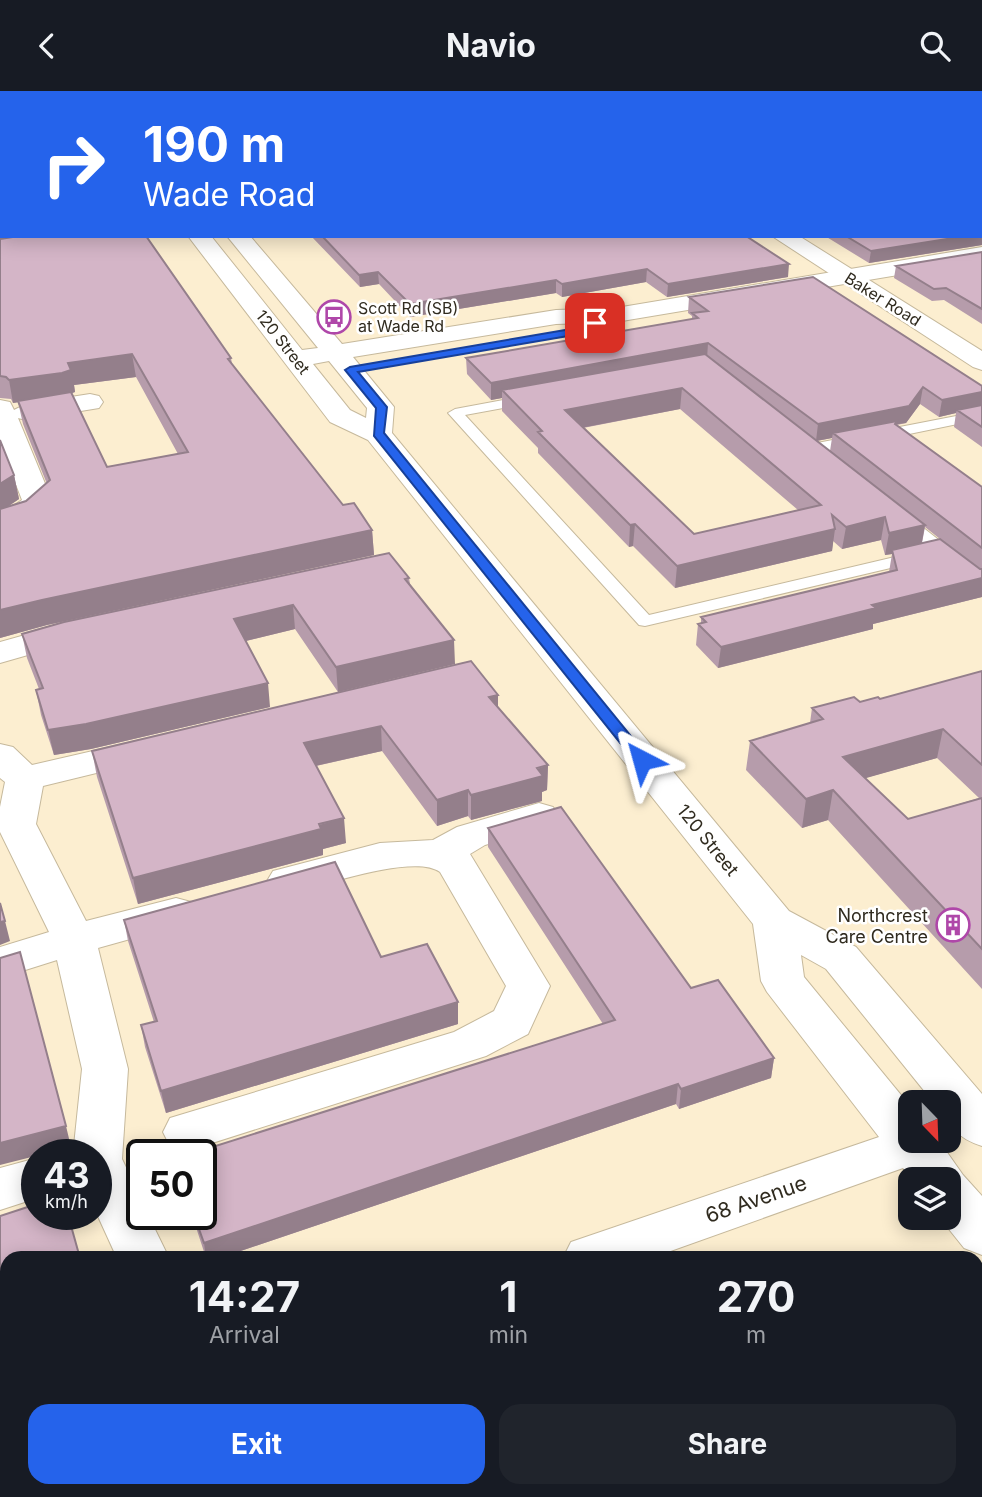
<!DOCTYPE html>
<html lang="en">
<head>
<meta charset="utf-8">
<style>
  body { margin:0; font-family:Inter,sans-serif; background:#20242c; color:#f1f3f6; height:100vh; display:flex; flex-direction:column; font-size:26px; white-space:nowrap }
  * { box-sizing:border-box; margin:0 }
  p { font-size:23px; color:#9ea1a6 }
  .icon { flex:none; width:38px; height:38px; fill:none; stroke:currentColor; stroke-width:2; stroke-linecap:round; stroke-linejoin:round }
  .map { position:relative; flex:1; overflow:hidden }
  .side { position:absolute; left:0px; top:1160px; width:984px; height:247px; display:flex; flex-direction:column; background:#171b24; border-radius:21px 21px 0 0; box-shadow:0 4px 18px #0003 }
  .side>* { flex:none }
  .hud { position:absolute; left:0px; top:0px; width:984px; height:147px; box-shadow:0 4px 18px #0003; background:#2563eb; color:#fff; overflow:hidden }
  .needle { width:46px; rotate:157deg }
  .fabs { position:absolute; left:898px; top:999px; display:grid; gap:14px }
  .fabs a { display:grid; place-items:center; width:63px; height:63px; border-radius:14px; background:#171b24; box-shadow:0 4px 18px #0003; font-size:35px }
  .speed { position:absolute; left:21px; top:1048px; display:flex; gap:14px; font-size:35px; font-weight:700; text-align:center }
  .speed>* { display:grid; place-content:center; width:91px; height:91px; border-radius:50%; background:#171b24; box-shadow:0 4px 18px #0003; line-height:1 }
  .speed small { font-size:18px; font-weight:400 }
  .speed .limit { border:4px solid #111; border-radius:10px; background:#fff; color:#111 }
  .pin { position:absolute; display:grid; place-items:center; width:60px; height:60px; color:#fff; margin:-30px; border-radius:14px; box-shadow:0 4px 10px #0006 }
  .me { position:absolute; width:77px; margin:-38px; rotate:321deg; stroke-linejoin:round; filter:drop-shadow(0 0 5px #0008) }
  .turn { display:flex; align-items:center; gap:24px; height:147px; padding:0 28px; font-size:32px }
  .turn .icon { width:91px; height:91px; stroke-width:2.5 }
  .turn b { display:block; font-size:49px; line-height:60px }
  .eta { display:flex; justify-content:space-evenly; align-items:center; height:119px; text-align:center }
  .eta b { font-size:42px; font-weight:700; line-height:49px }
  .primary-button { display:flex; gap:14px; margin-top:auto; padding:14px 28px }
  .primary-button a { flex:1; height:80px; border-radius:21px; background:#2563eb; color:#fff; font-size:28px; font-weight:700; line-height:80px; text-align:center }
  .primary-button a+a { background:#20242c; color:#f1f3f6 }
  header { display:flex; justify-content:space-between; align-items:center; height:91px; padding:0 28px; background:#171b24; font-size:32px; font-weight:700 }
  .map>svg:first-child { display:block }
  .lines { fill:none; stroke-linecap:round; stroke-linejoin:round }
  .lane-casing { stroke:#c6b99c; stroke-width:2 }
  .street-casing { stroke:#c6b99c; stroke-width:2 }
  .secondary-casing { stroke:#c6b99c; stroke-width:2 }
  .lane { fill:#fff; fill-rule:evenodd }
  .street { fill:#fff; fill-rule:evenodd }
  .secondary { fill:#fff; fill-rule:evenodd }
  .wall { fill:#b69cab; fill-rule:evenodd }
  .shaded-wall { fill:#947f8b }
  .building { fill:#d4b5c7; stroke:#947f8b; stroke-width:2; fill-rule:evenodd }
  .route { fill:#2563eb; stroke:#184099; stroke-width:2 }
  .labels { text-anchor:middle; dominant-baseline:central; stroke-width:5; stroke-linejoin:round; paint-order:stroke }
  .far-street-label { font-size:16px; fill:#302b1f; stroke:#fff }
  .far-poi-label { font-size:16px; fill:#302b1f; stroke:#fff; text-anchor:start }
  .street-label { font-size:18px; fill:#302b1f; stroke:#fff }
  .poi-label { font-size:18px; fill:#302b1f; stroke:#fff; text-anchor:end }
  .near-street-label { font-size:21px; fill:#302b1f; stroke:#fff }
</style>
</head>
<body>
<header><svg class="icon" aria-label="back" viewBox="0 0 24 24"><path d="M15 5l-7 7 7 7"/></svg>Navio<svg class="icon" aria-label="search" viewBox="0 0 24 24"><circle cx="10" cy="10" r="6"/><path d="M15 15l6 6"/></svg></header>
<div class="map">
<svg width="982" height="1406" viewBox="0 0 982 1406">
  <rect width="100%" height="100%" fill="#fceed0"/>
  <g class="lines">
    <defs>
      <path id="lane" d="M530,304l5,1 2,3 -2,3 -70,13 184,200 267,-63 9,5 -9,5 -271,64 -6,-1 -191,-212 7,-4z
        M982,320v8l-170,35 -8,-5 8,-5z
        M901,423l6,1 75,59v14l-6,-1 -81,-64 -2,-4 2,-4z"/>
      <path id="street" d="M772,145h27l183,115v19l-9,-3z
        M90,303l9,2 4,6 -4,6 -73,12 -8,-2 35,85c-11,16 -34,28 -53,31v-19l22,-15 -22,-57v-43l10,2 4,8 12,-6z
        M75,530l12,3 5,7 -5,7 -87,25v-21z
        M145,648l13,3 6,8 -6,8 -115,28 -7,38 50,97 90,-23 15,4 6,10 -6,10 -93,26 30,121 -6,90 20,42v14h6l21,43h-52l-21,-46v-57h-23l9,-86 -25,-109 -57,18v-31l49,-15 -49,-100v-25l5,-25 -5,-4v-34l13,3 19,18z
        M539,712l14,4 6,9 -6,9 -68,20 -15,9 80,132 -22,48 -42,22 -299,95 -17,-5 -7,-14 7,-14 284,-86 40,-21 12,-25 -66,-114c-25,-19 -121,14 -152,23l-15,-4 -6,-10 6,-10 107,-28 53,-3 24,-13z
        M37,1067v40l-37,12v-42z"/>
      <path id="secondary" d="M90,0h18l2,2h-19z
        M188,145h23l91,114 16,-2 -91,-112h23l92,108 214,-34 60,-2 366,-61v14l-366,61 -60,2 -203,33 41,50 -2,26 397,478 67,36 126,147v52c-24,-8 -34,-18 -34,-43h-14l-108,-134 -25,-14 3,22 106,129v35h37l-3,7 19,27 19,21v59l-18,-7 -24,-30h8v-39h-36l-9,-11 -252,90h-88l8,-16 308,-105 -112,-145 -6,-11 -8,-57 -385,-484 -38,-18zM329,270l38,47 -1,10 -16,-8 -37,-46z
        M7,1345v55h3l-10,4v-56z"/>
    </defs>
    <use href="#lane" class="lane-casing"/>
    <use href="#street" class="street-casing"/>
    <use href="#secondary" class="secondary-casing"/>
    <use href="#lane" class="lane"/>
    <use href="#street" class="street"/>
    <use href="#secondary" class="secondary"/>
  </g>
  <path class="wall" d="M0,0h52v2h-50v143l229,122 1,6 111,141 29,25 2,25 -327,70 -47,13v-198l14,35 5,24 -12,8 19,-6 21,-17 -24,-60 -5,-22 -5,1 -2,-4 -11,-1zM136,286l42,77 -71,13 -35,-74 3,-1 -1,-7z
    M169,0h813v154l-113,18 -44,-27h157v-143h-811z
    M311,145h435l42,41 -121,20 -21,-15 -84,15 -6,-4 -146,24 -31,-33 -19,3z
    M982,161v72l-38,-24 -12,1 -38,-23 2,-12z
    M689,206l293,89v61l-28,-20 2,-14 -17,4 -19,-13 -14,19 -9,2 85,62v110l-109,27v5l-155,39 -22,-23 2,-21 3,-1v-6l188,-45 3,-18 -7,1 -4,-15 -39,9 -9,-8 -1,10 -157,37 -42,-42 -4,1 -91,-94v-5l-36,-37v-13l-11,2 -24,-26 -1,-16 226,-39v-3l-4,-3zM680,318l118,101 -104,24 -111,-106zM832,347l-2,13 -13,-10zM925,436l15,12 -18,4z
    M409,487l1,6 45,80 -117,28 -43,-63 -49,12 24,66 -179,42 -37,6 -13,-40 -5,-25 3,-1 -12,-31 -5,-24z
    M982,580v318l-154,-169 -26,8 -56,-58 4,-29 60,-18 2,-15 68,-9zM937,667l42,40 -71,21 -43,-41z
    M498,604v12l50,58 -1,25 -5,2v9l-71,19 -3,-4 -31,10 -55,-75 -66,15 30,77 -23,6v6l-185,49 -41,-127 -5,-26z
    M488,737l203,160 83,70 -3,20 -92,31 -3,-5 -456,154h-14l-14,-43h9l402,-191 -115,-177z
    M124,829l257,37 77,45v22l-292,89 -21,-66 -4,-22 13,-3 -26,-81z
    M435,1400h296l-12,6h-281z"/>
  <path class="shaded-wall" d="M0,129h2v16h28l-30,4z
    M982,143v11l-113,18 2,-12 95,-15h16z
    M789,173l-1,13 -121,20 1,-13z
    M647,178l-1,13 -84,15v-13z
    M378,181l1,12 -19,3 -1,-12z
    M556,189v13l-146,24v-13z
    M708,252l-1,16 -205,31v8l-11,2v-17z
    M132,263l4,23 -62,8 1,7 -9,3 -53,8 -4,-23 59,-17z
    M923,296l-3,17 -14,19 -73,10 -1,5 -16,3 2,-17z
    M682,297l-2,21 -115,22v-21z
    M982,301v14l-25,4 -1,3 -17,4 3,-17z
    M14,384l5,24 -19,13v-28z
    M885,426l-4,23 -39,9 4,-22z
    M635,433l-2,22 -4,1 1,-22z
    M925,434l-4,22 -29,3v4l-7,1 4,-22z
    M835,438l-3,22 -157,37 2,-22z
    M372,439l2,25 -327,70 -47,13v-28l42,-10z
    M982,487v19l-109,27v5l-155,39 3,-21 151,-42z
    M293,514l2,24 -58,14 -3,-24z
    M454,549l1,24 -117,28 -2,-25z
    M268,592l2,24 -179,42 -37,6 -6,-25z
    M498,604v25l-9,-23z
    M381,635l1,25 -76,17 -2,-25z
    M943,638l-6,29 -99,28 5,-29z
    M548,674l-1,25 -5,2v9l-71,19v-25z
    M468,699v26l-31,10v-26z
    M833,699l-5,30 -26,8 4,-29z
    M344,727l2,25 -23,6v6l-185,49 -5,-26z
    M5,830l5,20 -10,4v-23z
    M458,911v22l-292,89 -5,-22z
    M774,967l-3,20 -92,31 2,-20z
    M678,993l-2,20 -456,154h-14l-2,-15z
    M66,1035l5,21 -71,18v-22z
    M7,1217v21l-7,2v-21z
    M685,1400h46l-12,6h-46z"/>
  <path class="building" d="M0,0h46l-5,1v1h-39v127h-2v-90l1,-1z
    M177,0h805v143v-141h-803z
    M19,145h127l85,122 -3,1 115,146 11,-2 18,27 -330,70 -42,10v-101l26,-8 24,-21 -32,-79 53,-9 36,75 81,-15 -56,-98 -64,9 3,7 -9,3 -53,7 -3,-3 -6,-1v-137z
    M322,145h424l43,28 -121,20 -21,-15 -85,15 -6,-4 -146,24 -32,-32 -19,3z
    M846,145h120l-95,15z
    M982,161v57l-36,-21 -12,1 -38,-23z
    M813,186l169,109v6l-40,8 -19,-13 -14,19 -91,18 -110,-81 -217,40 -25,-25 232,-40 -6,-5 16,-2 -19,-14z
    M705,263l220,171 -36,8 -4,-16 -39,10 -14,-12 3,14 -158,37 -42,-42 -5,1 -92,-93 4,-1 -40,-41zM682,297l139,117 -127,29 -129,-124z
    M982,314v22l-25,-17z
    M897,330l-2,3 87,63v61l-149,-115z
    M0,349l14,35 -14,9z
    M940,448l40,30h2v9l-110,27 4,3 -155,39 -23,-23 8,-2 -5,-5 196,-47 -5,-20z
    M389,462l20,25 -4,1 49,61 -118,27 -43,-62 -59,14 34,64 -182,41 -38,6 -12,-40 7,-2 -21,-54 42,-12z
    M471,570l27,34 -9,2 59,68 -11,3 6,8 -72,19 -3,-5 -31,10 -56,-74 -77,17 40,75 -25,6 2,5 -188,49 -41,-127z
    M982,580v94l-39,-36 -100,28 65,62 74,-21v151l-149,-159 -27,9 -56,-58 73,-22 -11,-11 42,-11 6,5 18,-5 2,2z
    M561,716l130,181 27,-8 56,78 -93,31 -3,-5 -474,159 -10,-28h7v-60h-14l428,-135 -127,-192z
    M335,771l46,95 46,-13 31,58 -297,89 -20,-66 16,-4 -33,-101z
    M0,812l5,18 -5,1z
    M20,861l46,174 -66,17v-185z
    M37,1113v11h31l12,43h-73v50l-7,2v-94z
    M982,1392v14h-30l12,-6h12v-6z
    M447,1400h238l-12,6h-223z"/>
  <path class="route" d="M595,229l3,1v4l-24,10 -216,37 29,35 -3,26 264,324 2,3 -8,5 -5,-1 -263,-328 2,-28 -31,-38 5,-3 221,-38z"/>
  <defs>
    <symbol id="bus-ring" viewBox="-11 -11 22 22"><circle r="9.5" fill="#fff" stroke="#af47a9" stroke-width="1.5"/><path d="M-5-6H5V4H4V6H2V4H-2V6H-4V4H-5ZM-3.5-4V0h7V-4ZM-3.5 1.2v1.5H-2V1.2ZM2 1.2v1.5H3.5V1.2Z" fill="#af47a9"/></symbol>
    <symbol id="building-ring" viewBox="-11 -11 22 22"><circle r="9.5" fill="#fff" stroke="#af47a9" stroke-width="1.5"/><path d="M-4-6H4V6H1V3H-1V6H-4ZM-2.5-4.3h1.7v1.8h-1.7ZM.8-4.3h1.7v1.8H.8ZM-2.5-1h1.7V.8h-1.7ZM.8-1h1.7V.8H.8Z" fill="#af47a9"/></symbol>
  </defs>
  <g fill-rule="evenodd">
    <use href="#bus-ring" x="315" y="207" width="38" height="38"/>
    <use href="#building-ring" x="934" y="815" width="38" height="38"/>
  </g>
  <g class="labels">
    <g class="far-street-label">
      <text transform="translate(883 208) rotate(32)">Baker Road</text>
      <text transform="translate(283 251) rotate(52)">120 Street</text>
    </g>
    <g class="far-poi-label">
      <text x="358" y="217">Scott Rd (SB)<tspan x="358" dy="18">at Wade Rd</tspan></text>
    </g>
    <g class="street-label">
      <text transform="translate(708 749) rotate(51)">120 Street</text>
    </g>
    <g class="poi-label">
      <text x="928" y="824">Northcrest<tspan x="928" dy="21">Care Centre</tspan></text>
    </g>
    <g class="near-street-label">
      <text transform="translate(756 1108) rotate(-19)">68 Avenue</text>
    </g>
  </g>
</svg>
<div class="fabs">
<a><svg class="needle" viewBox="-14 -14 28 28"><path d="M0-13l5 13h-10z" fill="#e53935"/><path d="M0 13l5-13h-10z" fill="#9ea1a6"/></svg></a>
<a><svg class="icon" aria-label="layers" viewBox="0 0 24 24"><path d="M12 4l9 5-9 5-9-5zM3 14l9 5 9-5"/></svg></a>
</div>
<div class="speed"><div>43<small>km/h</small></div><div class="limit">50</div></div>
<div class="pin" style="left:595px;top:232px;background:#d93025"><svg class="icon" aria-label="arrive" viewBox="0 0 24 24"><path d="M6 21V4h12l-3 4 3 4H6"/></svg></div>
<svg class="me" style="left:642px;top:669px" viewBox="-20 -20 40 40"><path d="M0-17L14 15 0 8-14 15z" fill="#2563eb" stroke="#fff" stroke-width="4"/></svg>
<div class="hud">
<div class="turn"><svg class="icon" aria-label="right" viewBox="0 0 24 24"><path d="M7 20v-9h11M14 6l5 5-5 5"/></svg><div><b>190 m</b>Wade Road</div></div>
</div>
<section class="side">
<div class="eta">
<div><b>14:27</b><p>Arrival</p></div>
<div><b>1</b><p>min</p></div>
<div><b>270</b><p>m</p></div>
</div>
<div class="primary-button"><a>Exit</a><a>Share</a></div>
</section>
</div>
</body>
</html>
